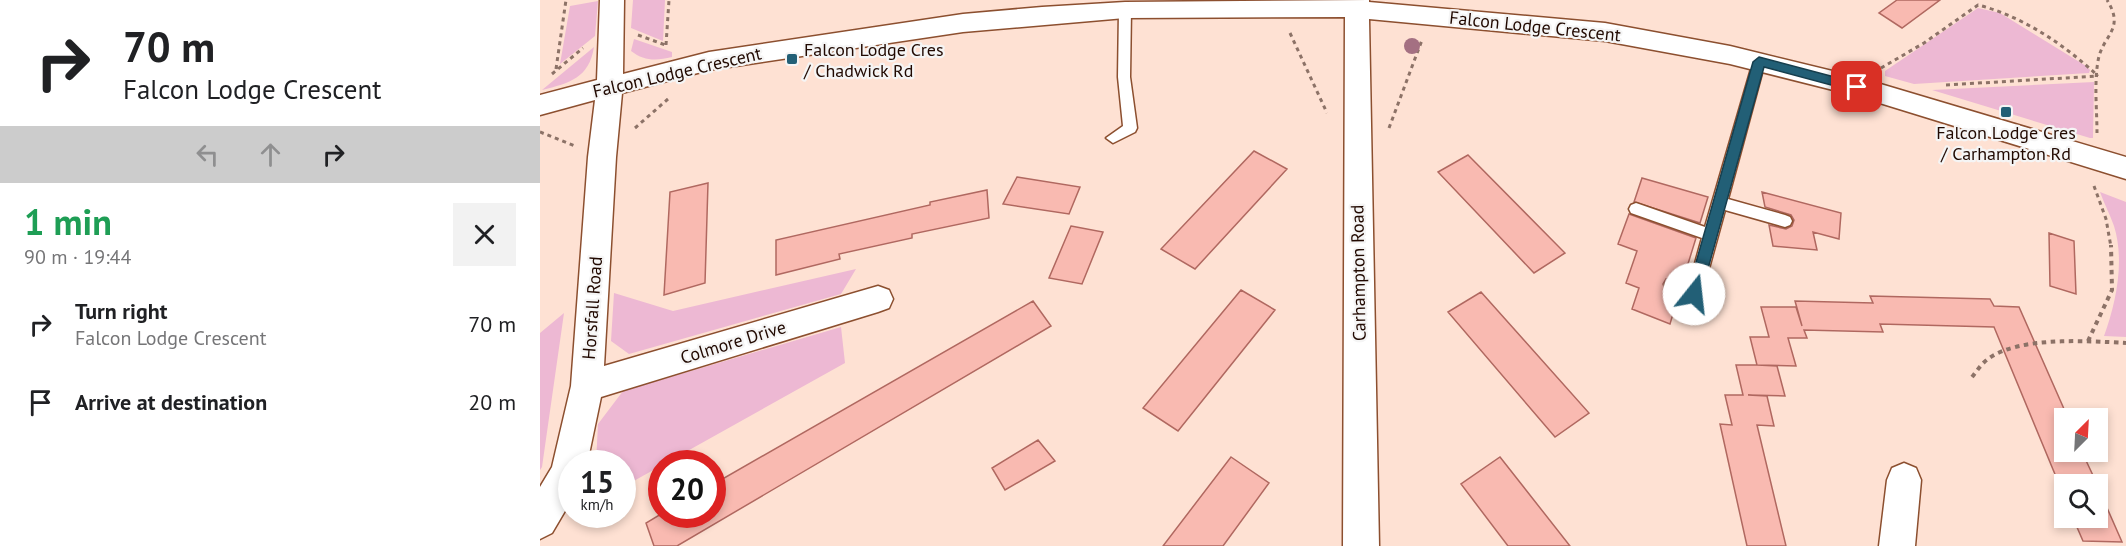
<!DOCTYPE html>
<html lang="en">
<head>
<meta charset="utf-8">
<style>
  body { margin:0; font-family:"PT Sans",sans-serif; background:#f2f2f2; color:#202124; height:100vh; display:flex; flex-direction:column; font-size:22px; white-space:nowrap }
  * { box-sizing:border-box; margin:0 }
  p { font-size:20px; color:#757577 }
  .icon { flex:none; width:33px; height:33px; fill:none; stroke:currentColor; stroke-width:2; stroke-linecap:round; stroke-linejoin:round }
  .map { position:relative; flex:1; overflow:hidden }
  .panel { display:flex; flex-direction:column; background:#fff; width:540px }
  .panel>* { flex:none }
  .hud { background:#fff; color:#202124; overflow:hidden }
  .needle { width:39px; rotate:24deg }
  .buttons { position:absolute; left:1514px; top:408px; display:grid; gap:12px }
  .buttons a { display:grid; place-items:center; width:54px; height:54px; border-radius:0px; background:#fff; box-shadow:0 3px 9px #0003; font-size:30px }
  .speed { position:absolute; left:18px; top:450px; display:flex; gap:12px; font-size:30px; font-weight:700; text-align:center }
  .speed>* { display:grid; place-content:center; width:78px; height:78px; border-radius:50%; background:#fff; box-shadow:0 3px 9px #0003; line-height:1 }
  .speed small { font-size:15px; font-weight:400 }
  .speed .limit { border:9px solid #d22; background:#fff; color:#111 }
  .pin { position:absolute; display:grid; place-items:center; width:51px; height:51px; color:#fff; margin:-26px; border-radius:12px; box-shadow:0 3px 9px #0006 }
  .me { position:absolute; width:66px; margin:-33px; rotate:16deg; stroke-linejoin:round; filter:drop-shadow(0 0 4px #0008) }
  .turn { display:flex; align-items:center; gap:21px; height:126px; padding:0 24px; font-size:27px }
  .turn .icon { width:78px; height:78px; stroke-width:2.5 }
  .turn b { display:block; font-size:42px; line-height:51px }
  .lanes { display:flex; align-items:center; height:57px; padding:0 24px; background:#0003; justify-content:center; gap:30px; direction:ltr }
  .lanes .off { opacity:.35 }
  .round { display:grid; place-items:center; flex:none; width:63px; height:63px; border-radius:0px; background:#f2f2f2 }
  .summary { display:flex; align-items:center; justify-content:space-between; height:102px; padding:0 24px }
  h1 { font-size:36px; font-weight:700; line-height:45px; color:#1e9e55 }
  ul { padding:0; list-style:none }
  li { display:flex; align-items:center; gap:18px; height:78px; padding:0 24px }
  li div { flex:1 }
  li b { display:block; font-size:22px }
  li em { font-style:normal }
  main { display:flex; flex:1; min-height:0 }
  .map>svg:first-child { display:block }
  .green { fill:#edb8d3 }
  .building { fill:#f9bab1; stroke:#b06860; stroke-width:1.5 }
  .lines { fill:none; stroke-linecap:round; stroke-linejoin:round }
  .service-casing { stroke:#8c4f2f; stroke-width:3 }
  .minor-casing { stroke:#8c4f2f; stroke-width:3 }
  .path-far1 { stroke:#8c7267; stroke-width:3; stroke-dasharray:4 4; stroke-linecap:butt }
  .path { stroke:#8c7267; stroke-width:4; stroke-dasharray:4.5 4.5; stroke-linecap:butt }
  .service { fill:#fff; fill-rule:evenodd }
  .minor { fill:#fff; fill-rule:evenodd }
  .tree { fill:#a47082 }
  .route { fill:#225f76; stroke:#163e4d; stroke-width:1.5 }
  .poi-dot { fill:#225f76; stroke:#f5f5f5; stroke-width:2 }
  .labels { text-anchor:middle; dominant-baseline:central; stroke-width:4.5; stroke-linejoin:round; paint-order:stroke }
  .street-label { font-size:18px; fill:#210901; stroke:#f5f5f5 }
  .poi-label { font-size:18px; fill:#210901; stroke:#f5f5f5; text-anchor:start }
</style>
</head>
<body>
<main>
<section class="panel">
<div class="hud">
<div class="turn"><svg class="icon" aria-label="right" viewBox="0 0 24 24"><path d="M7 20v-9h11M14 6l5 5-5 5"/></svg><div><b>70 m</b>Falcon Lodge Crescent</div></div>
<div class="lanes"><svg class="icon off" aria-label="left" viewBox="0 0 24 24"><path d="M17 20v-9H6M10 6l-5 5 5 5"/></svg><svg class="icon off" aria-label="ahead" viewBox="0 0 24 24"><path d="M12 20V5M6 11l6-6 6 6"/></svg><svg class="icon" aria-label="right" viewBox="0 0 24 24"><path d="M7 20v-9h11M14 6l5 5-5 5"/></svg></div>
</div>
<div class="summary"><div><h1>1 min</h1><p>90 m · 19:44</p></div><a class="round"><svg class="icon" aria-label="close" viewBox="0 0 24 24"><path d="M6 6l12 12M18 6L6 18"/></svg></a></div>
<ul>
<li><svg class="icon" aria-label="right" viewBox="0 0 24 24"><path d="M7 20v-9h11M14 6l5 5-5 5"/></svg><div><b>Turn right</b><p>Falcon Lodge Crescent</p></div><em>70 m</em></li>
<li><svg class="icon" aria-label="arrive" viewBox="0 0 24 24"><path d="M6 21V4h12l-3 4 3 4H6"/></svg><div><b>Arrive at destination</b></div><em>20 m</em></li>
</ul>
</section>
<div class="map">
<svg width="1586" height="546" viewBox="0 0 1586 546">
  <rect width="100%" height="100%" fill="#fee1d3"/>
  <path class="green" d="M93,0h32l-2,41 -32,-13z
    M58,1l-3,35 -35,28 10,-58z
    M1438,8l22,5 86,53 4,4 -1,3 -175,11 -29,-8v-5z
    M94,39l38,13v5c-16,4 -28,4 -41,-6z
    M54,47c-5,31 -24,36 -52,43z
    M1554,82l-1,56h-3l-158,-48z
    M1560,192l26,10v135l-22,-1c12,-33 21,-75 10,-110 -4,-11 -10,-23 -14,-34z
    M316,269l-15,25 -212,60 -18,-13 3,-48 59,18z
    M24,313l-22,154 -2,3v-137z
    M301,327l4,36 -222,124 -1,-23 -26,-1 2,-39 25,-33z"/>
  <path class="building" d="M1357,0h43l-38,28 -23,-15z
    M714,151l33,18 -92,100 -34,-20z
    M928,155l97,98 -31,20 -96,-101z
    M477,177l63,10 -11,27 -66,-10z
    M1102,178l66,19 -8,26 -66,-21z
    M168,183l-3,100 -41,12 6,-103z
    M447,190l2,28 -77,16v4l-73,16 1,5 -64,16v-35l154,-35v-3z
    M1222,192l79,21 -2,26 -26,-7 4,18 -44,-4 -4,-21 17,4 6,-3 2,-6 -3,-5 -26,-8z
    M1089,214l67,24 -13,42 -10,-3 -7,2 -3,5 3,7 12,6 -8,27 -38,-15 7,-21 -13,-5 11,-32 -19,-7z
    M531,226l32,6 -21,52 -33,-6z
    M1509,233l25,8 2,53 -26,-8z
    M701,290l34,20 -97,121 -35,-23z
    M941,292l108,121 -34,24 -107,-125z
    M1330,296l120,3 4,7 25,1 49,111h-4v34h18l15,32h-33v12l-70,-169 -114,-3 3,8 -79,-2 3,8h-19l8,28 -39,-1 20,1 8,30 -37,-1 19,1 7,30 -17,-1 29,121h-39l-27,-122 12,1 -7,-30h18l-7,-30h21l-7,-28h19l-8,-30h35l6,19 -7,-25 78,2z
    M493,301l18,25 -374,220h-23l-8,-23 15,-9h51v-29z
    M498,440l17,21 -50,29 -13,-22z
    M691,457l38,26 -46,63h-60z
    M960,457l70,89h-62l-47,-62z
    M1557,485l25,57 -39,-1 -10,-23h24z"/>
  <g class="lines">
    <defs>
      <path id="service" d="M585,6l6,4 -1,67 7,51 -2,4 -22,11 -7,-5 17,-12 -5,-49 1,-67z
        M1219,57l6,5 -37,137 57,16 5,2 2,4 -2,4 -5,2 -60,-17 -23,84 -3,5 -5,2 -26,-11 -3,-5 3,-5 5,-1 16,6 13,-47 -71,-25 -2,-4 2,-4 5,-2 69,24 48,-165z"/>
      <path id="minor" d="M60,0h24l-1,74 86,-22 254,-38 79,-7 83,-5 244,-2v2l236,21 125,23 127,31 269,80v22l-269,-83 -127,-32 -125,-23 -236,-22 10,527h-36l2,-529 -220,1 -162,14 -254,38 -87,23 -6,64 -12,209 274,-80 11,4 4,9 -4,9 -11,4 -277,85 -14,67h-15v35l-20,34 -12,6v-52l12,-20 19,-81 17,-229 7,-57 -55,15v-20l57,-15z
        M1364,463l12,5 5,12 -6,66h-36l8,-66 5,-12z"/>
    </defs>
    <use href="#service" class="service-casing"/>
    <use href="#minor" class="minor-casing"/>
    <path class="path-far1" d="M750,33l37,80
      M98,35l30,11
      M126,45l3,-45
      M1341,68l43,-25 54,-38c44,11 87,40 120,71
      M16,69l10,-69
      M12,74l31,-26
      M1406,85l152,-9
      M95,128l33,-29
      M849,128l33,-88
      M0,132l35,14
      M1557,133c0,-23 -3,-49 1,-72 4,-26 28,-31 9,-61
      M1554,186l12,33 5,28"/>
    <path class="path" d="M1548,341l24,-51 -1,-45
      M1432,377c5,-6 9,-13 16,-18 31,-23 100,-18 138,-16"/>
    <use href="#service" class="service"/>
    <use href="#minor" class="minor"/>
  </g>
  <circle class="tree" cx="872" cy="46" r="8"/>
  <path class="route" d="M1219,57l98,26 6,4 -6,5 -93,-25 -63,227 -2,4h-10l-2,-4 66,-232z"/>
  <g class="poi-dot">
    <rect x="246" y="53" width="12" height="12" rx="3"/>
    <rect x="1460" y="106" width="12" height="12" rx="3"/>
  </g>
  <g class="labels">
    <g class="street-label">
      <text transform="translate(995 26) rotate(6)">Falcon Lodge Crescent</text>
      <text transform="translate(137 72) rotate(-13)">Falcon Lodge Crescent</text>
      <text transform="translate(818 273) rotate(-91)">Carhampton Road</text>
      <text transform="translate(52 308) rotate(-86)">Horsfall Road</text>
      <text transform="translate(193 342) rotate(-17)">Colmore Drive</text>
    </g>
    <g class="poi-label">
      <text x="264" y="49">Falcon Lodge Cres<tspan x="264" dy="21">/ Chadwick Rd</tspan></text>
      <text x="1466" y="132" text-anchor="middle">Falcon Lodge Cres<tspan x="1466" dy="21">/ Carhampton Rd</tspan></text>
    </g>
  </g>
</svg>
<div class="buttons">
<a><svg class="needle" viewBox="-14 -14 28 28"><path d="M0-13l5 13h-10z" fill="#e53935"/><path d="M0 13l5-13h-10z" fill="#757577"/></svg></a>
<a><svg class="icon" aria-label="search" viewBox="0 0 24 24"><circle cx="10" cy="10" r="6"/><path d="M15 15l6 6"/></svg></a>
</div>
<div class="speed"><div>15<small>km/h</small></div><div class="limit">20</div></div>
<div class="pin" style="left:1317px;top:87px;background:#d93025"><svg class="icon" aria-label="arrive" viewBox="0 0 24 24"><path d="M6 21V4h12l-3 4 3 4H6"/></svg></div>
<svg class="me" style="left:1154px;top:294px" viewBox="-20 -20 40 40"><circle r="19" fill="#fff"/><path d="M0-13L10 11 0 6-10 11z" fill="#225f76"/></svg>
</div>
</main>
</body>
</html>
